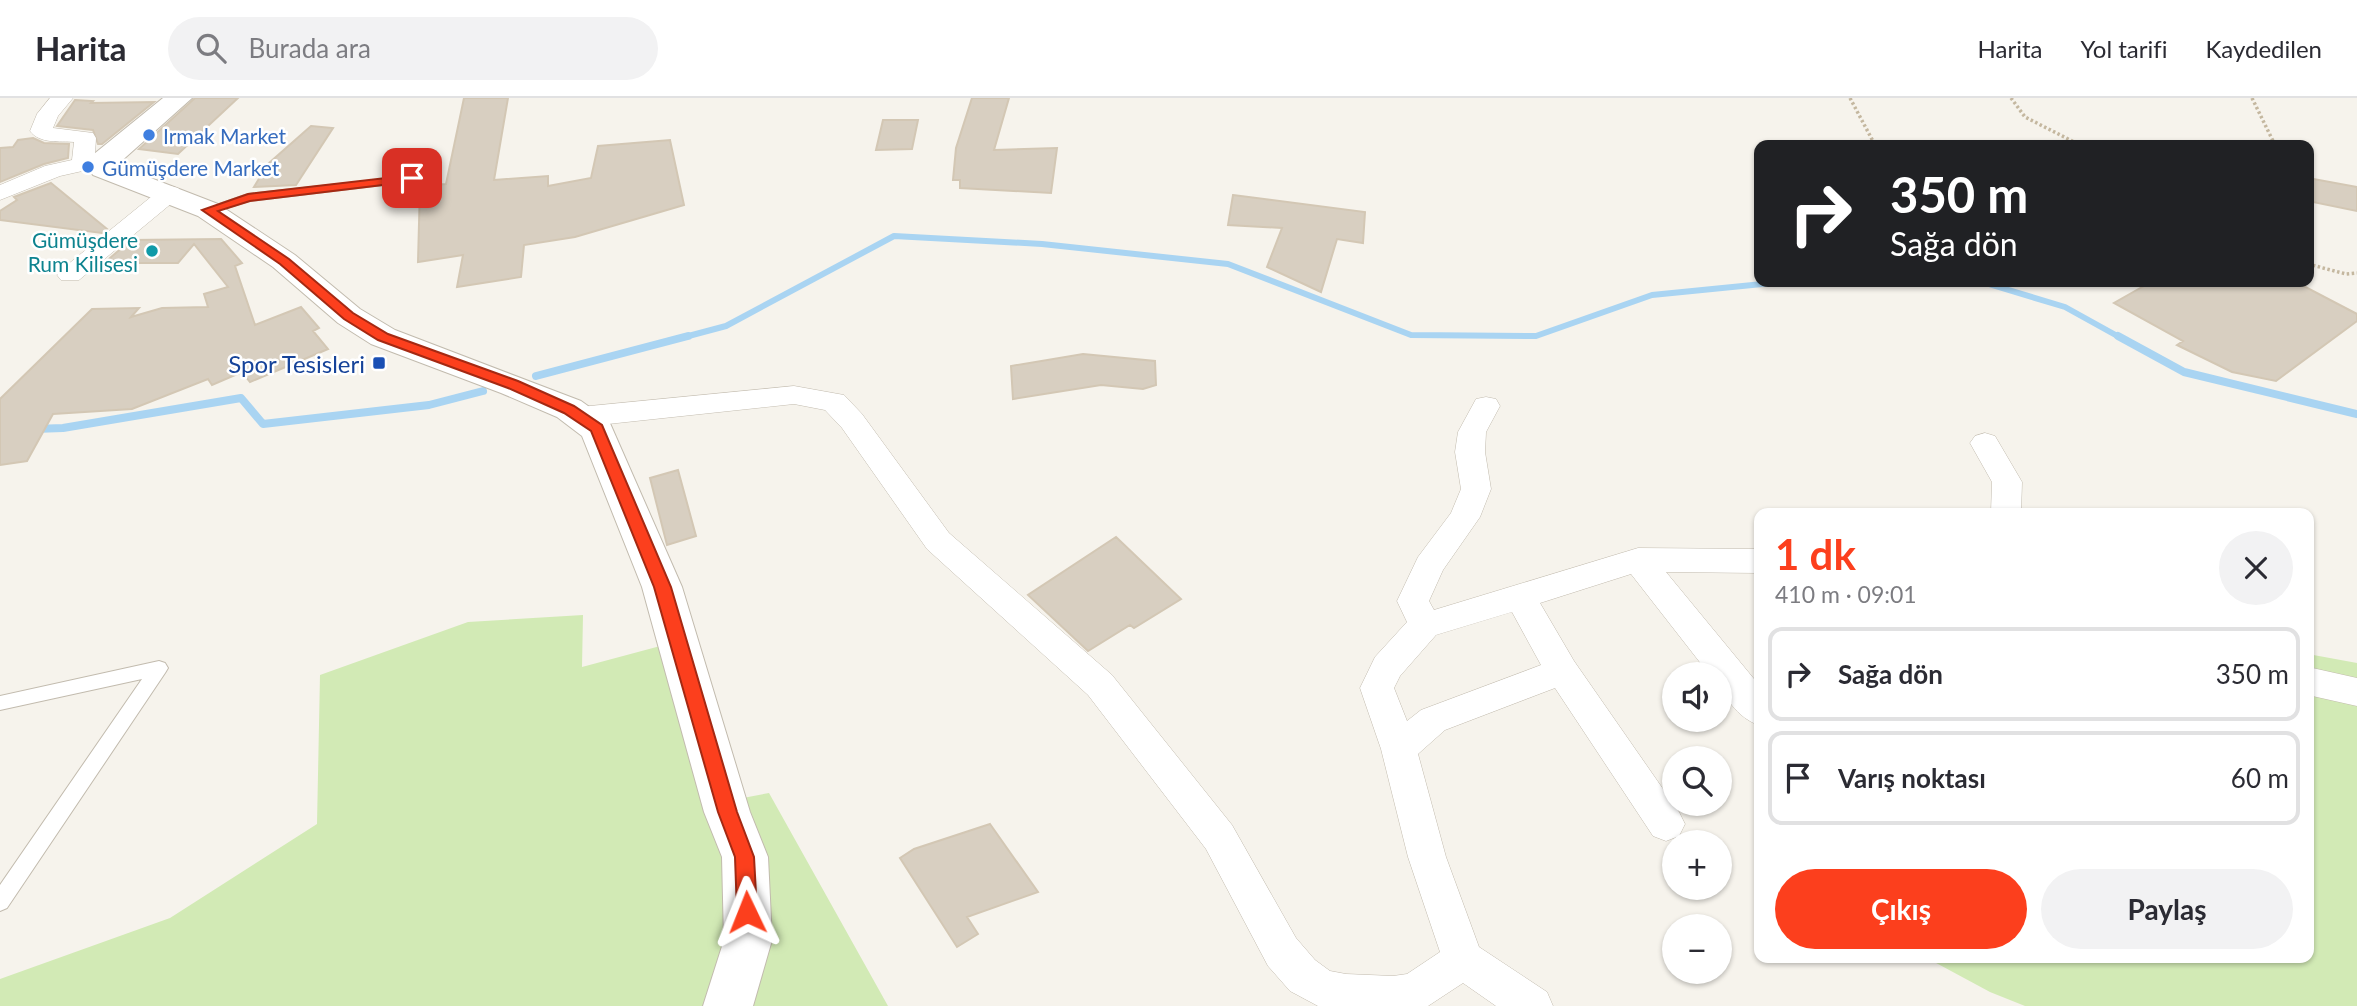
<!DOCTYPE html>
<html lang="tr">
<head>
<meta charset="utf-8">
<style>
  body { margin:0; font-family:Lato,sans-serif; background:#f2f2f3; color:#2b2b33; height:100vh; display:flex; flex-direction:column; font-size:26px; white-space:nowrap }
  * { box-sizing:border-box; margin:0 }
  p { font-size:23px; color:#7c7c81 }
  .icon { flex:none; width:38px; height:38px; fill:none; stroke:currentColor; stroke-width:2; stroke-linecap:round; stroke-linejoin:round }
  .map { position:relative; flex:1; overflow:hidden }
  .sheet { position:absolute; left:1754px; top:410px; width:560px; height:455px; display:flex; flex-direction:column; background:#fff; border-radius:14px; box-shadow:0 2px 5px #0004 }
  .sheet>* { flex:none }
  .banner { position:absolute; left:1754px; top:42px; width:560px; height:147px; border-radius:14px; box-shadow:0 2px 5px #0004; background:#202124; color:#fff; overflow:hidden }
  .tools { position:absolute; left:1662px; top:564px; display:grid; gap:14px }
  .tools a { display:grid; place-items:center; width:70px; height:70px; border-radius:50%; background:#fff; box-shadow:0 2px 5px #0004; font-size:35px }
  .pin { position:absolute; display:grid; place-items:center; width:60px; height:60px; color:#fff; margin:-30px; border-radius:14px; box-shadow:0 4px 10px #0006 }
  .me { position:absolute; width:77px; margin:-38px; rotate:358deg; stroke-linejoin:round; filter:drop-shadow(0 0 5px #0008) }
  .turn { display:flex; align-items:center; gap:24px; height:147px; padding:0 21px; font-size:32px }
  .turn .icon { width:91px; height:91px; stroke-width:2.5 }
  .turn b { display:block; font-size:49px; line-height:60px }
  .round { display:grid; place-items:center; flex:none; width:74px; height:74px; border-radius:37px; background:#f2f2f3 }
  .overview { display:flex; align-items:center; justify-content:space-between; height:119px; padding:0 21px }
  h1 { font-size:42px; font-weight:700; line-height:52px; color:#fc3f1d }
  .primary-button { display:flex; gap:14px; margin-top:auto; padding:14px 21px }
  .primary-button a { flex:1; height:80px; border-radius:42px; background:#fc3f1d; color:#fff; font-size:28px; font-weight:700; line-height:80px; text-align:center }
  .primary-button a+a { background:#f2f2f3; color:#2b2b33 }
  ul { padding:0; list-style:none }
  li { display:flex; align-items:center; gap:21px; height:94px; margin:0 14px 10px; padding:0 7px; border:4px solid #e1e1e2; border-radius:14px }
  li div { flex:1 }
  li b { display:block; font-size:26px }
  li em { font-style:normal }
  header { display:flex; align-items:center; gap:42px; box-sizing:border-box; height:98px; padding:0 35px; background:#fff; border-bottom:2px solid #e1e1e2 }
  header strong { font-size:33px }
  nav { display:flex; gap:38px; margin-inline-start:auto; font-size:24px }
  .search { width:490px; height:63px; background:#f2f2f3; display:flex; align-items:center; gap:18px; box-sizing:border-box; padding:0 24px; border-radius:38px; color:#7c7c81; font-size:26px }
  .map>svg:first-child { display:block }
  .green { fill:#d2eab5 }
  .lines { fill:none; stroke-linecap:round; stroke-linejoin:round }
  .stream-far1 { stroke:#a9d4f2; stroke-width:6 }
  .stream { stroke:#a9d4f2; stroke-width:8 }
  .building { fill:#d8cfc1; stroke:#d3c7b4; stroke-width:2 }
  .service-casing { stroke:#c2bbae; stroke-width:2 }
  .minor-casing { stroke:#c2bbae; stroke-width:1 }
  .tertiary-casing { stroke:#c2bbae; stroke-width:2 }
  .path { stroke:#c4b79f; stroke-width:3.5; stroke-dasharray:2.5 2.5; stroke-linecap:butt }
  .service { fill:#fff; fill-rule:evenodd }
  .minor { fill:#fff; fill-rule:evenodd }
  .tertiary { fill:#fff; fill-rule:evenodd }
  .route { fill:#fc3f1d; stroke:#a42913; stroke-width:2 }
  .shop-dot { fill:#3f7fe0; stroke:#fff; stroke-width:2.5 }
  .culture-dot { fill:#0f9aa8; stroke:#fff; stroke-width:2.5 }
  .transit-dot { fill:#1a4fb4; stroke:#fff; stroke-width:2.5 }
  .labels { text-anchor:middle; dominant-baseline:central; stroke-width:5; stroke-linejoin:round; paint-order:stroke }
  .far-shop-label { font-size:21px; fill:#366cbe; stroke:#fff; text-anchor:start }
  .far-culture-label { font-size:21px; fill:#0d838f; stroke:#fff; text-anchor:end }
  .transit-label { font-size:24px; fill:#164399; stroke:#fff; text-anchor:end }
</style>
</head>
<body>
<header>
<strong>Harita</strong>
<div class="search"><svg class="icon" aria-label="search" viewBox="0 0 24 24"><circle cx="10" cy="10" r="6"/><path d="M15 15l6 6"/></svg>Burada ara</div>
<nav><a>Harita</a><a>Yol tarifi</a><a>Kaydedilen</a></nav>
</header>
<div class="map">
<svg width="2357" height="908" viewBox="0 0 2357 908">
  <rect width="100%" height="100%" fill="#f6f3ec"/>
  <path class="green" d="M583,517l-1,52 82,-22 42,160 63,-12 119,213h-888v-27l170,-61 147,-94 3,-149 148,-53z
    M2308,556l49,9v343h-332l-35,-14 -65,-35h383z"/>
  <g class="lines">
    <path class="stream-far1" d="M1982,184l83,25 56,31
      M681,240l45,-12 168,-90 148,8 186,20 183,71 125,1 116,-41 131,-13"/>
    <path class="stream" d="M2118,238l66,36 173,42
      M536,278l152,-40
      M34,331l29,-1 178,-30 22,26 166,-19 54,-14"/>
  </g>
  <path class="building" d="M195,0h43l-60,56 -39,-5z
    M464,0h44l-14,82 54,-4v10l43,-8 7,-32 72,-6 14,65 -109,32 -51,8 -3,32 -64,10 6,-32 -45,7 2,-76 26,-2z
    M972,0h37l-15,52 63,-2 -6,45 -91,-5v-8h-7l3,-32z
    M75,2l18,1 -2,2 63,-1 -52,42h-4l-5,-14 -36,-4z
    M883,22h35l-6,29 -36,1z
    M311,28l22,2 -37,57 -42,2 14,-23z
    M33,40l11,5 25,1 -1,14 -24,6 -44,18v-34l13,-1 5,-7z
    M2308,80l49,9v24l-49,-10z
    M51,85l56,46 -5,4 -102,-13v-9l17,-11 -3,-3z
    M1233,97l132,17 -2,31 -26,-4 -16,53 -54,-25 15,-39 -54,-3z
    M221,141l21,24 -7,3 20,59 46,-18 18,21 -6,3 15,18 -78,33 -8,-10 -30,13 -4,-6 -76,30 -79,5 -26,47 -27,4v-66l92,-90 47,-1 -8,9 31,-9 46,-1 -4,-13 24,-7 -34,-43 -16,19h-73l5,-5 21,-18z
    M2151,184h145l61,32v7l-81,60 -44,-9 -55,-27 6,-4 -69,-38z
    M1083,256l72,7 1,24 -13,4 -42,-4 -88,14 -2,-33z
    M678,372l18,66 -29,9 -17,-67z
    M1116,439l65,62 -47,29 -4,-3 -42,26 -60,-56z
    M990,726l48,68 -71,25 11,17 -21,13 -57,-89 14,-9z"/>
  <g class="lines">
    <defs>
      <path id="service" d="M412,78l6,3 -2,2 -167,20 -41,13 -6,-4 46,-16z
        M159,563l6,2 3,5 -3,5 -158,235 -7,3v-26l142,-206 -142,31v-14z"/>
      <path id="minor" d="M50,0h23l-15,18 -5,12 40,5 3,5 -1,16 14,1 3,5 -3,5 -49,11 -60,24v-15l45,-19 27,-6 2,-18c-15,-1 -34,2 -44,-11l7,-17z
        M170,88l8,2 4,5 -4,5 -99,82h-18l-4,-5 4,-5 101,-82z
        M794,288l50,9 18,19 87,119 163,142 120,150 64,113 19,22 15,11 16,3 47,2 14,-2 33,-22 -32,-95 -27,-108 -21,-61 15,-31 32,-35 -10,-21 21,-44 33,-44 10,-24 -6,-37 3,-20 18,-33 10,-2 10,2 4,7 -14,26 -1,20 6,37 -11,28 -37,53 -14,31 5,9 204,-62 121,1v24l-93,-1 93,113v40c-20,-6 -39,-30 -39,-51h-11l-78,-100 -91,29 34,58 105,151 6,12 -6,12 -13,5 -13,-5 -98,-148 -110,42 -27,24 28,103 33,90 68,45 6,14h-57l-33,-23 -35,23h-110l-28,-15 -22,-25 -62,-117 -118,-154 -161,-146 -85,-121 -17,-18 -31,-6 -214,23 -10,-3 -4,-7 4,-7 10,-3zM1512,514l29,53 -120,45 -14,11 -13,-33 6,-12 36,-41z
        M1985,335l10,3 27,46 -1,31h-30l1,-31 -22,-39 5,-7z
        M2308,569l49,11v28l-49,-11z"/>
      <path id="tertiary" d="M163,0h29l-75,67 101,39 77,51 65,54 35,21 186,71 28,20 73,166 68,225 18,45 4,83 -19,66h-50l21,-66 -2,-83 -18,-45 -62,-225 -60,-151 -25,-19 -56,-24 -130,-49 -33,-21 -65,-56 -75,-51 -105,-41 -4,-6 5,-15z"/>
    </defs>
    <use href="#service" class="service-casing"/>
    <use href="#minor" class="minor-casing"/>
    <use href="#tertiary" class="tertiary-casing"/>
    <path class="path" d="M1850,0l25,47
      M2011,0l14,19 55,28
      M2252,0l23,47
      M2308,166l38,10 11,-1"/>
    <use href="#service" class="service"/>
    <use href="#minor" class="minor"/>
    <use href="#tertiary" class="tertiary"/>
  </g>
  <path class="route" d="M412,77l6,3 -2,3 -166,20 -32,10 71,48 64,54 35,21 130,47 56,25 28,19 69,162 66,225 17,45 3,55 -3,7 -7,3 -8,-3 -2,-7 -2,-55 -17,-45 -64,-225 -63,-156 -27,-18 -56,-25 -130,-48 -34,-21 -64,-55 -78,-54 46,-16z"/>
  <g class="shop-dot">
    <circle cx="149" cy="37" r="7"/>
    <circle cx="88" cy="69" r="7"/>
  </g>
  <circle class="culture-dot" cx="152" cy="153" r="7"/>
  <rect class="transit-dot" x="372" y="258" width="14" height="14" rx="3.5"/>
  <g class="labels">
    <g class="far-shop-label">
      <text x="163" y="37">Irmak Market</text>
      <text x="102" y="69">Gümüşdere Market</text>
    </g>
    <g class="far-culture-label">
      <text x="138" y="141">Gümüşdere<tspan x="138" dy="24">Rum Kilisesi</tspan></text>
    </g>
    <g class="transit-label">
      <text x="365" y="265">Spor Tesisleri</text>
    </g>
  </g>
</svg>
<div class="tools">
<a><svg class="icon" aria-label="sound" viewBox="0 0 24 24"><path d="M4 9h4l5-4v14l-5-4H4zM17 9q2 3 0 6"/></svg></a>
<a><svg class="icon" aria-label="search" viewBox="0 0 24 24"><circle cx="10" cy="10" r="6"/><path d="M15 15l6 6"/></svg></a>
<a>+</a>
<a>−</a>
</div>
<div class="pin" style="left:412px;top:80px;background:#d93025"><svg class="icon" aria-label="arrive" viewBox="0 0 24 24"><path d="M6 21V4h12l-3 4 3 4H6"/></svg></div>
<svg class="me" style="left:747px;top:814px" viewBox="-20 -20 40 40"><path d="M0-17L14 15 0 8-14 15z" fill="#fc3f1d" stroke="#fff" stroke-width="4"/></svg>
<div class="banner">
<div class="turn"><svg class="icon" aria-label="right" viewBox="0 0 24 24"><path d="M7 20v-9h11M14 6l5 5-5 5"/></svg><div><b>350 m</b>Sağa dön</div></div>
</div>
<section class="sheet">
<div class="overview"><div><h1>1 dk</h1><p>410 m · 09:01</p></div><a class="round"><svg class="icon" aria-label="close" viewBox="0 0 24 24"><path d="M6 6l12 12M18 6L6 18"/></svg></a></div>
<ul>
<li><svg class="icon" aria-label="right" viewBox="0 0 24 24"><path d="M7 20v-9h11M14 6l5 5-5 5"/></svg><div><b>Sağa dön</b></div><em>350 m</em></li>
<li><svg class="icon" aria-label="arrive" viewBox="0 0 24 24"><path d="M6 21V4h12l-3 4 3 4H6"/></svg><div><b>Varış noktası</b></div><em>60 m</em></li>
</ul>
<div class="primary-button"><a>Çıkış</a><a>Paylaş</a></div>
</section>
</div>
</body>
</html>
